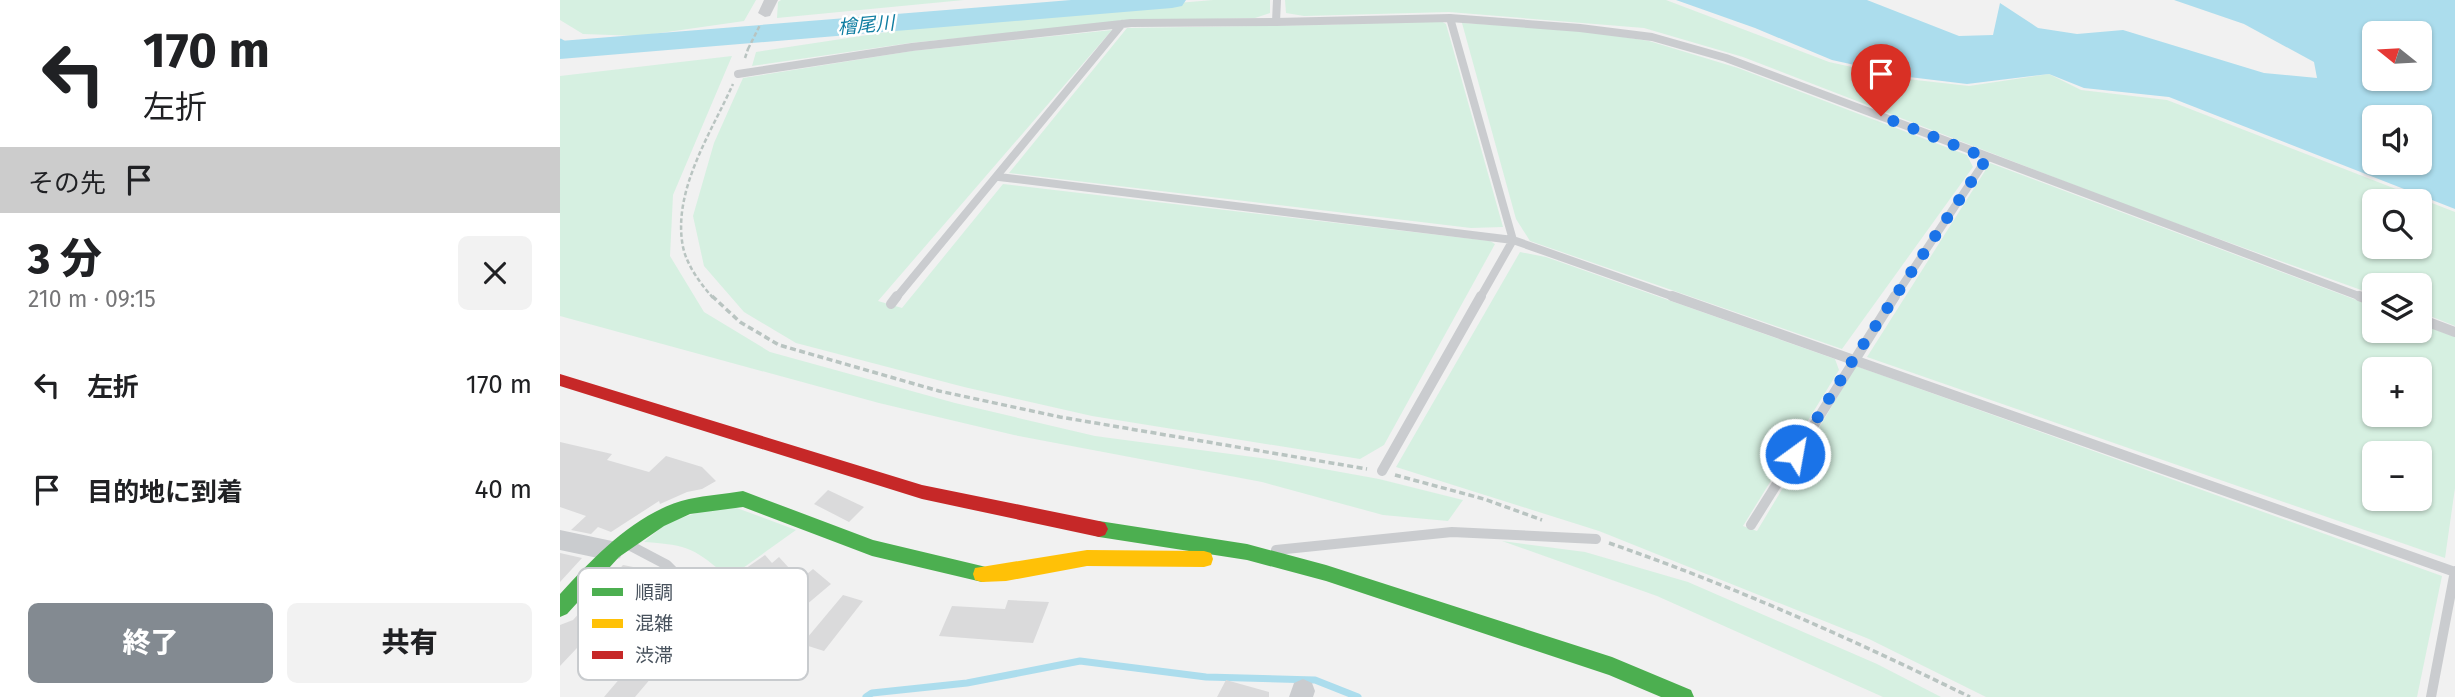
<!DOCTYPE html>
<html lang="ja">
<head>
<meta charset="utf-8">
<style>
  body { margin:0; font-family:"Fira Sans","Noto Sans JP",sans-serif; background:#f2f2f2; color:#202124; height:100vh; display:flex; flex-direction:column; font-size:26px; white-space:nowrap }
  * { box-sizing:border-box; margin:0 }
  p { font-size:23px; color:#757577 }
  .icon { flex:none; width:38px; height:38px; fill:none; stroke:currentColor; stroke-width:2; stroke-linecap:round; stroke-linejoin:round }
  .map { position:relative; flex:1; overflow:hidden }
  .panel { display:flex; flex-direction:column; background:#fff; width:560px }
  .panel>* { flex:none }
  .hud { background:#fff; color:#202124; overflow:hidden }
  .needle { width:46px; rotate:288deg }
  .buttons { position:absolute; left:1802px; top:21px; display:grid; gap:14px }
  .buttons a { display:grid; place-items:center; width:70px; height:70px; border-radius:10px; background:#fff; box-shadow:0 2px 5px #0004; font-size:35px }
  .pin { position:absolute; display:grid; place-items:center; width:60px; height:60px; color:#fff; margin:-72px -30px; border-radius:50% 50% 50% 0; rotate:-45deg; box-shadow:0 0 7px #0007 }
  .pin .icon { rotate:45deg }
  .me { position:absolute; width:77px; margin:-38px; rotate:32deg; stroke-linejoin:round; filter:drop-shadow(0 0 5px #0008) }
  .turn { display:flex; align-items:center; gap:24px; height:147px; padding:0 28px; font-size:32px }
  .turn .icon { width:91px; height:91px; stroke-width:2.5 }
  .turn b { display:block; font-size:49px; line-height:60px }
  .then { display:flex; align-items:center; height:66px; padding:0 28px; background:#0003; gap:14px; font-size:26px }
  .round { display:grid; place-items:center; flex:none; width:74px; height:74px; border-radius:10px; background:#f2f2f2 }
  .headline { display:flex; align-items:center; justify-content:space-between; height:119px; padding:0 28px }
  h1 { font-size:42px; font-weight:800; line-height:52px }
  .button { display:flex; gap:14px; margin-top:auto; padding:14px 28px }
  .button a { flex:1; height:80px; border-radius:10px; background:#838a91; color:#fff; font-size:28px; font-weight:800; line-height:80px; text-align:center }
  .button a+a { background:#f2f2f2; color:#202124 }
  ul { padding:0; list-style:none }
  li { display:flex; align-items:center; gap:21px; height:105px; padding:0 28px }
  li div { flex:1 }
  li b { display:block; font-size:26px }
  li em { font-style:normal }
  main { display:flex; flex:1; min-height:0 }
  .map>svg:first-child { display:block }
  .green { fill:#d6f0e1; fill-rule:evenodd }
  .water { fill:#acdded; fill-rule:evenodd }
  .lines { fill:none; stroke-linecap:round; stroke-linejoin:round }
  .stream-far1 { stroke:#acdded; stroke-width:5 }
  .stream { stroke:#acdded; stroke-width:7 }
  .river { fill:#acdded; fill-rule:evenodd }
  .building { fill:#dadadb }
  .path-far1 { stroke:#b9c4c1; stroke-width:2.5; stroke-dasharray:4.5 2.5; stroke-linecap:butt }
  .path { stroke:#b9c4c1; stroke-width:3.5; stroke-dasharray:6 3.5; stroke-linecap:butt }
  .lane-far1 { stroke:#cacccf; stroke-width:8 }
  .lane { stroke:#cacccf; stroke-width:10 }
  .street { fill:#cacccf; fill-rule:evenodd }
  .fast { fill:#4caf50; fill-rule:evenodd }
  .slow { fill:#ffc107; fill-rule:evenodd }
  .jam { fill:#c62828; fill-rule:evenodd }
  .route { stroke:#1a73e8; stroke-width:12; stroke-dasharray:0 21.6 }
  .labels { text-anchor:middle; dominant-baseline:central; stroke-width:5; stroke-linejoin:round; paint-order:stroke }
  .far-water-label { font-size:19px; font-style:italic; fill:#0f7da1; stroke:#fff }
  .key { fill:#fff; stroke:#c8cbce; stroke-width:2 }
  .key-label { font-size:19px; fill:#48525d }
</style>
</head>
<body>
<main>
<section class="panel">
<div class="hud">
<div class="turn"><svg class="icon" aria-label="left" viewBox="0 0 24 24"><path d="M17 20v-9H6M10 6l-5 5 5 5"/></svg><div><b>170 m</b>左折</div></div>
<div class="then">その先<svg class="icon" aria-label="arrive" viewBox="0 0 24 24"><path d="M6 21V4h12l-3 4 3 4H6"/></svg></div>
</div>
<div class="headline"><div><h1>3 分</h1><p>210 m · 09:15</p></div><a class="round"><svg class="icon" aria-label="close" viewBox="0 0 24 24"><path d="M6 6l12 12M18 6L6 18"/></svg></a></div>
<ul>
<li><svg class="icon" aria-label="left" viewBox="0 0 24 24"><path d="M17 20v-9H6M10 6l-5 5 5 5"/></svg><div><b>左折</b></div><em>170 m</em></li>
<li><svg class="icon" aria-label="arrive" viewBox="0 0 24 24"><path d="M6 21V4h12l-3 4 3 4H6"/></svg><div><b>目的地に到着</b></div><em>40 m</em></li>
</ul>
<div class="button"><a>終了</a><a>共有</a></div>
</section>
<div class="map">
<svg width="1895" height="697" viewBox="0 0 1895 697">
  <rect width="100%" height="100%" fill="#f1f1f1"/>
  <path class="green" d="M0,0h196l-12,21 -105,15 -56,-2 -23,-14z
    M221,0h183l-187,18 1,-16z
    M653,0h57v13l-15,5 -128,3 -217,22 -158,23 4,-14 198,-30z
    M725,0h381l163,62 78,17 62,7 80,-12 32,16 86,10 288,112v114l-35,-14v-27h-45v10l-239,-86 -393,-152 -99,-29 -195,-16 -145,4 -18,-3zM1815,201h45v46h-45z
    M879,20l7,4 57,203 -32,1 -462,-55 118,-145 196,-3z
    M902,23l117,7 70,11 89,27 229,87 6,12 -131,182 -312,-108 -14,-22z
    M552,30l-234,271 24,7 101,-124 487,57 5,3 -111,201 -24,14 -268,-43 -128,-29 -168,-44 -52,-31 -40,-46 -11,-50 21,-73 29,-65 169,-27z
    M172,56l-59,139 -3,61 34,56 66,40 185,51 140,33 173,23 111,20 84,21 -15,21 -65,-6 -121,-33 -248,-47 -135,-32 -319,-87v-240z
    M1430,163l385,144v24h45v-7l35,13v151l-10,70 -578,-201zM1815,369h45v46h-45zM1815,453h45v46h-45z
    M960,252l26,5 289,102 4,11 -96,156 14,5 99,-165 586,210 -25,121h-431l-117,-58 -270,-108 -203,-64z
    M166,504l70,26 -67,48c-34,-29 -39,-33 -85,-36l24,-20z
    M942,541l83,11 103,30 189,82 64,33h-58l-226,-101z"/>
  <path class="water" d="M1116,0h191l92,36 34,-1 7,-32 38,25 39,6 46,-4 141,43 53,5 -3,-16 -70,-38 -70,-24h281v209l-286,-112 -85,-9 -35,-14 -82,10 -58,-7 -77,-17 -77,-32zM1815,33h45v46h-45zM1815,117h45v46h-45z"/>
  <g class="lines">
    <path class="stream-far1" d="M0,41l13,8"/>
    <path class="stream" d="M306,697l6,-4 95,-10 113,-22 126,16 109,3 43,17"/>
    <path class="river" d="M511,0h115l-4,6 -10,2 -612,51v-18z"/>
  </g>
  <path class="building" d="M0,442l52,12 -5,6 42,12 17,-16 36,11 14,14 -14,8 -15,3 -27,12 -1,-3 -48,31 -13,-5 -7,7 -20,-4 15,-14 -26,-9z
    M268,490l36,17 -15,15 -35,-18z
    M0,553l22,5 -22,24z
    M205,555l7,8 7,-6 21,23 13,-11 18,15 -57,48 -18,-17 3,-2 -30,-33z
    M63,565l41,8 6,7 6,31 -25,33 -58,-13 -33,35v-41l13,-5z
    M283,595l20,6 -39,50 -22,-7z
    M448,600l41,2 -16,41 -94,-7 13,-30 53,3z
    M79,656l24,8 -28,33h-31z
    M666,680l43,12v5h-52z"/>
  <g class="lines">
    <path class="path-far1" d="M188,49l12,-24
      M185,58l3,-9
      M153,298c-12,-14 -26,-32 -30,-51 -11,-56 28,-114 50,-163"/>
    <path class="path" d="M152,296l28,26 39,23 160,46 121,26 307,52
      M835,475l89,24 58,21
      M1049,543c124,43 243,96 361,154"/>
    <path class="lane-far1" d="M717,0l-1,22 174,-4 130,10 72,9 74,21 638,240
      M890,18l63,222 -33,58
      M178,74l174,-27 219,-24 145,-1
      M439,177l514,63 164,58
      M336,298l226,-274
      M1334,298l93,-140"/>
    <path class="lane" d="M1112,296l783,276
      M1799,296l16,6
      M331,304l6,-8
      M1860,319l35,13
      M822,471l99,-175
      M1191,525l144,-229
      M69,545l38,20 11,11 6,35
      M716,550l176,-18 144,7
      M1871,697l24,-126"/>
    <path class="street" d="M204,0h14l-8,16 -5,1 -7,-4z
      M0,530l52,11 8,3 3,7 -3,7 -8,3 -52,-11z
      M743,679l9,4 3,8 -2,6h-24l5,-14z"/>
    <path class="fast" d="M183,491l130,49 109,26 7,2 2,6 -2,6 -7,2 -110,-26 -129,-49 -53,7 -26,12 -45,31 -52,57 -7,3v-23c34,-37 77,-83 129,-95 18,-4 36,-5 54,-8z
      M539,521l148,23 79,21 286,92 79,33 3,7h-33l-52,-22 -283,-94 -79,-21 -148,-23 -6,-2 -3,-6 3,-6z"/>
    <path class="slow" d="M527,550l117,1 7,2 2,6 -2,6 -7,2 -117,-1 -81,15 -24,1 -7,-2 -2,-6 2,-6z"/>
    <path class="jam" d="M0,374l362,111 177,36 6,2 3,6 -3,6 -6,2 -177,-38 -362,-113z"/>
  </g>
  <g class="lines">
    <path class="route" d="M1235,454l58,-94 134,-202 -106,-42"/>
  </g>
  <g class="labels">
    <g class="far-water-label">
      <text transform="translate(306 25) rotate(-5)">檜尾川</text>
    </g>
  </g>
  <rect x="18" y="568" width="230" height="112" rx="10" class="key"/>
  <rect x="32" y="588" width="31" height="8" fill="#4caf50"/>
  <rect x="32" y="619" width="31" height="9" fill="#ffc107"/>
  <rect x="32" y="651" width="31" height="8" fill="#c62828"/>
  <g class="key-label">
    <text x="75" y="599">順調</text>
    <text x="75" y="630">混雑</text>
    <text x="75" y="662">渋滞</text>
  </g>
</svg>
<div class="buttons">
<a><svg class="needle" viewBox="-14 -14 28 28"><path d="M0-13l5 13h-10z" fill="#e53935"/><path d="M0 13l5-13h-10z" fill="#757577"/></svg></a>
<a><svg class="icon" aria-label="sound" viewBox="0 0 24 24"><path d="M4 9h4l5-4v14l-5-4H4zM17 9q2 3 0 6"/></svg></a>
<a><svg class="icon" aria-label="search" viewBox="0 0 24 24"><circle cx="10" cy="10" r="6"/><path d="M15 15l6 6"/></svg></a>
<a><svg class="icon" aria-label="layers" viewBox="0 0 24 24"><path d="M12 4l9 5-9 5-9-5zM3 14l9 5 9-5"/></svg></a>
<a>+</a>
<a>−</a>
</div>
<div class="pin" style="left:1321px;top:116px;background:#d93025"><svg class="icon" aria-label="arrive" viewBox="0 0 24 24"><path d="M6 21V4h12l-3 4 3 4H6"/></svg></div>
<svg class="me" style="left:1235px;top:454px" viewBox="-20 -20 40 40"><circle r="17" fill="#1a73e8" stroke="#fff" stroke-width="3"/><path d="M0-11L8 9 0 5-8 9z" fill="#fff"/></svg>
</div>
</main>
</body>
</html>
